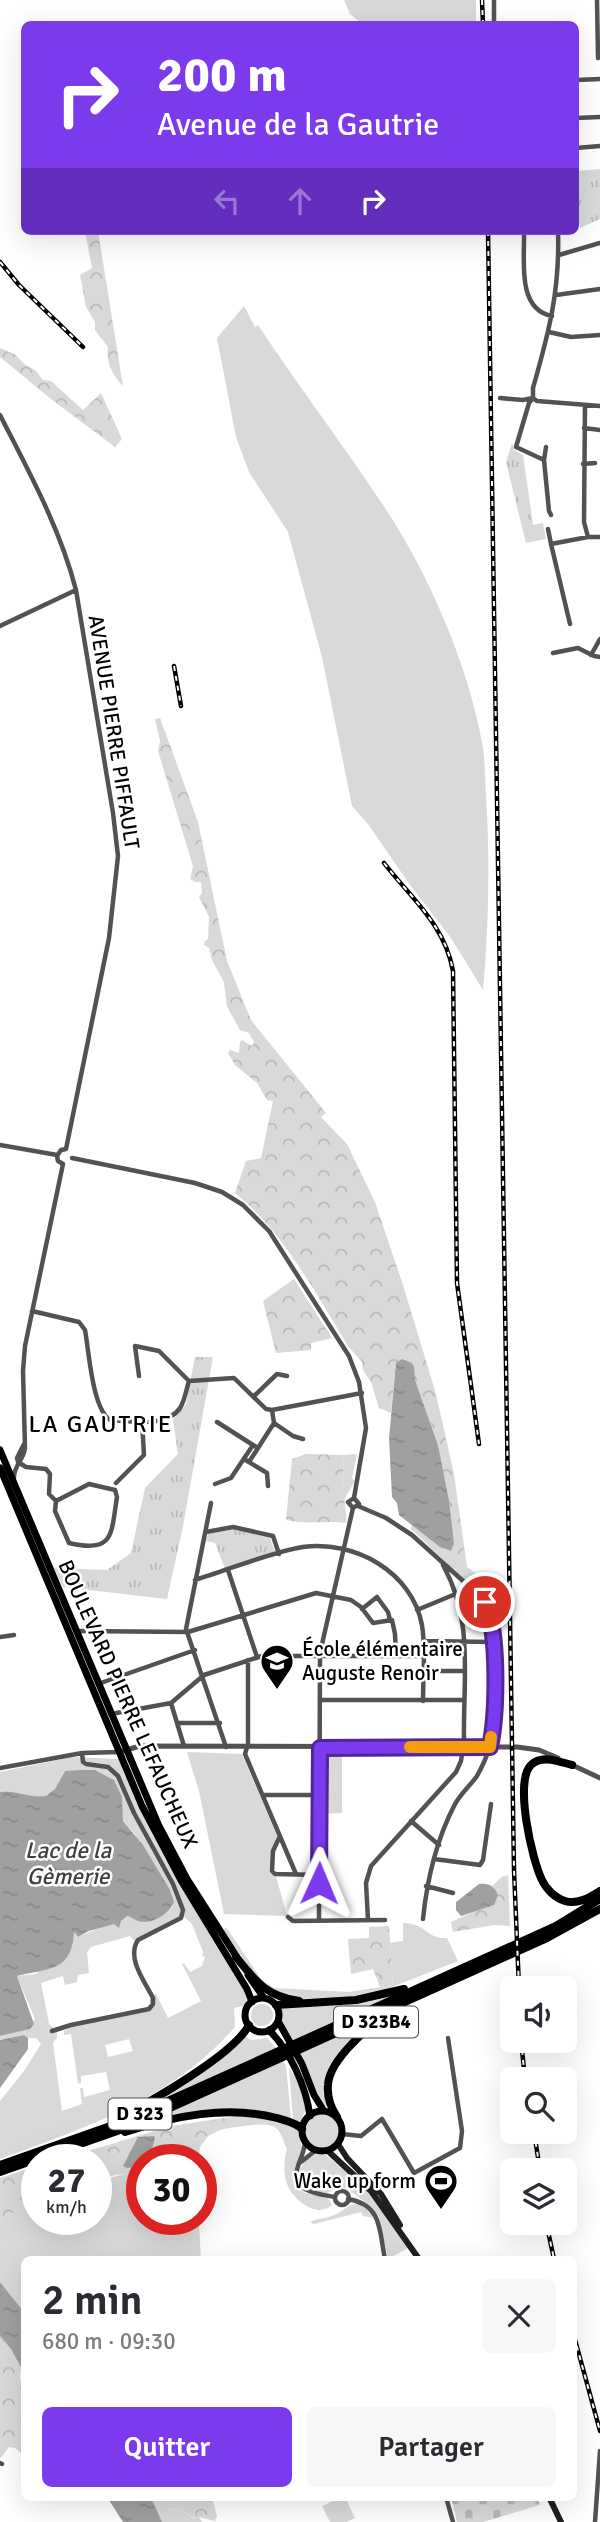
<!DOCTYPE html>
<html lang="fr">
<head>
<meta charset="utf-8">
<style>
  body { margin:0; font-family:Signika,sans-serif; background:#f7f7f7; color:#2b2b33; height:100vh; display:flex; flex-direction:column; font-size:26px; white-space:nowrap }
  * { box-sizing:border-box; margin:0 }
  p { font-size:23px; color:#7c7c81 }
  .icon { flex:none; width:38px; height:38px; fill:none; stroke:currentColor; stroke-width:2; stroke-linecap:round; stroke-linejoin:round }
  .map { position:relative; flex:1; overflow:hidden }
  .panel { position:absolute; left:21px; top:2256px; width:556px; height:245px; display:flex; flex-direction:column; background:#fff; border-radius:10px; box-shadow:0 7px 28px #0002 }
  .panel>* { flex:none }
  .top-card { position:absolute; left:21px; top:21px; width:558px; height:214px; border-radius:10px; box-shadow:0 7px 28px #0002; background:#7c3aed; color:#fff; overflow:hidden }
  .buttons { position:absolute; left:500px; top:1976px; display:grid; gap:14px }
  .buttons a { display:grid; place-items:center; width:77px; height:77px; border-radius:10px; background:#fff; box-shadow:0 7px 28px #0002; font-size:35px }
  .speed { position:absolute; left:21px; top:2144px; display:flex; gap:14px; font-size:35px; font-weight:700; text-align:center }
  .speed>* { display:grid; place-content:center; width:91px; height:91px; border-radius:50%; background:#fff; box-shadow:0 7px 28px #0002; line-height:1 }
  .speed small { font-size:18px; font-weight:400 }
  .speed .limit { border:10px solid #d22; background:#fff; color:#111 }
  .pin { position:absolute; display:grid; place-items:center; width:60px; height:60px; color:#fff; margin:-30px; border:4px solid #fff; border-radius:50%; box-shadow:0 2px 7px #0007 }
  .me { position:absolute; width:77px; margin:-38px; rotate:1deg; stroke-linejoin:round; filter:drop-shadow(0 0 5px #0008) }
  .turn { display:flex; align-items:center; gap:24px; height:147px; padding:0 21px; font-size:32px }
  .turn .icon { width:91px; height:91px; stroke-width:2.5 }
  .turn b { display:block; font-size:49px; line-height:60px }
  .lanes { display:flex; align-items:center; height:66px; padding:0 21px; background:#0003; justify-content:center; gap:35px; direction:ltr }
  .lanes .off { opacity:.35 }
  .round { display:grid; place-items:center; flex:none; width:74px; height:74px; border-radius:10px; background:#f7f7f7 }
  .overview { display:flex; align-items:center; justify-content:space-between; height:119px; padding:0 21px }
  h1 { font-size:42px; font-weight:600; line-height:52px }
  .cta { display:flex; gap:14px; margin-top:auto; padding:14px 21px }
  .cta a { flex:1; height:80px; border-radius:10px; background:#7c3aed; color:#fff; font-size:28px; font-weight:600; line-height:80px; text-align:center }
  .cta a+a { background:#f7f7f7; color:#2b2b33 }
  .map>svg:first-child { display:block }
  .green { fill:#d9d9d9; fill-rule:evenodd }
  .forest { fill:url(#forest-crowns) }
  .cemetery { fill:url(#cemetery-stones) }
  .park { fill:url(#park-tufts) }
  .water { fill:url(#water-ripples) }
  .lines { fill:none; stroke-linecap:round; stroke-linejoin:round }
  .minor { stroke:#525252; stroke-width:4.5 }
  .tertiary { stroke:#525252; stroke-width:5 }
  .secondary { stroke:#1f1f1f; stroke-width:6 }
  .primary { stroke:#000; stroke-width:7 }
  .trunk { stroke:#000; stroke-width:8 }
  .rail-casing { stroke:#000; stroke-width:4.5 }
  .rail { stroke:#fff; stroke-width:2; stroke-dasharray:5; stroke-linecap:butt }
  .route-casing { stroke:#51269a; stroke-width:18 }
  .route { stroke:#7c3aed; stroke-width:12 }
  .slow { stroke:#f59e0b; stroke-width:12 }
  .labels { text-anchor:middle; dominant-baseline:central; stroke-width:5; stroke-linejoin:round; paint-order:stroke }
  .shield { fill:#fff; stroke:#4c4c4c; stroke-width:2 }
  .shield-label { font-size:19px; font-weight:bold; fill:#000 }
  .street-label { font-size:21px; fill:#000; stroke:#fff }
  .poi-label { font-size:21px; fill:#000; stroke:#fff; text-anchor:start }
  .water-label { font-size:23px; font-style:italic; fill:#414141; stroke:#fff }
  .quarter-label { font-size:24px; letter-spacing:2px; fill:#000; stroke:#fff }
</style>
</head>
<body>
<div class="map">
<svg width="600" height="2522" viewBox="0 0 600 2522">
  <defs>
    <pattern id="forest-crowns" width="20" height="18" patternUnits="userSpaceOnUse" patternTransform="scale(1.75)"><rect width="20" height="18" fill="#d9d9d9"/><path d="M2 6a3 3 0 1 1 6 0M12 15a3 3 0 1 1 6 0" fill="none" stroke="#b8b8b8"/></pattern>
    <pattern id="cemetery-stones" width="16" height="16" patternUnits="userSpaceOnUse" patternTransform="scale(1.75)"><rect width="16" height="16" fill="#d9d9d9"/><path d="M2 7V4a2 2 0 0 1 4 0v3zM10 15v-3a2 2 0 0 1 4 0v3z" fill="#b8b8b8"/></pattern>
    <pattern id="park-tufts" width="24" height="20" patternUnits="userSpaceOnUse" patternTransform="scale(1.75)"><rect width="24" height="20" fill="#d9d9d9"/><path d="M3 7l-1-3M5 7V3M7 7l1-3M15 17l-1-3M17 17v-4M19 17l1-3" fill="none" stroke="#b8b8b8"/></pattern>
    <pattern id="water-ripples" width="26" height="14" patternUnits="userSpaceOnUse" patternTransform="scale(1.75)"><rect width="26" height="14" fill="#a0a0a0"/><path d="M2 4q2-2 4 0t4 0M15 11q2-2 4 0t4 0" fill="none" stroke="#888"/></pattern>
  </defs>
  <rect width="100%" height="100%" fill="#fff"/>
  <path class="green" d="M344,0h132v24h-114l-12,-10z
    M244,306l11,21 3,-2c41,62 86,121 127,183 44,67 82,154 97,234 3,17 3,35 4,53 4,66 3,129 -3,195l-32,-52 -41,-53 -42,-61 -16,-18 -30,-149 -34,-125 -39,-60 -13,-35 -19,-99z
    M357,1454l-5,24 3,3 -9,15 -3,-5 1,-36z
    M320,1748h22v65l-22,1z
    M187,1752l55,2 35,82 -6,14v21l5,5 11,40 -63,-2 -25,-123z
    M72,1757l48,2 43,95 82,137 2,11 -4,4 -9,2 1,19c-64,73 -146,99 -235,132v-58l24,-30 17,-27 -5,-6h-8l-4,-3 -24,5v-4l26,-6 9,-11 -18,-43 19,-2 38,-42 4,5 49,-21 12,5 17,-2 17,-12 -38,-73 -12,-13 -11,-42 -17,-9 -30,1 -10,18 -9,7c-17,2 -32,-7 -46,-4v-20zM184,1917l8,7 11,28 -1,4 3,1 -3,9 -12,6 -6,-9 -2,1 19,37 -33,17 -12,-24 -6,3v8l-5,3 -75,15 1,4 -7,4v4l7,-1 7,50 3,-1v-7l25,-4 4,18 -26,7 -1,-9h-3l2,16 -20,7 -9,-68 4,-5v-7l-8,-7 -8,-41 22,-7 2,9 12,-3 1,-7 11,-2 -2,-21 4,-5 39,-11 7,7zM129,2039l4,12 -25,6 -3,-12z
    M403,1923c26,1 22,16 44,15l11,23 -76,30 -41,7 -42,1 -20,-4 -21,-15 -35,-50 3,-3 35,52 13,9 75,4 44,-7 -3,-42 13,-2z
    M399,1994l-107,47 -10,-17v-16z
    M251 2015a11 11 0 1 1 22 0a11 11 0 1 1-22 0Z
    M372,2020l-41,47v41l-9,-3 -23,-53z
    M245,2036l6,4 16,-2 9,10 -141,64z
    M283,2060l3,6 5,53 -48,-9 -99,12z
    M289,2067l8,13 9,28 -6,15 -7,-3z
    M305 2132a18 18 0 1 1 36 0a18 18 0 1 1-36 0Z
    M237,2116l39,4 15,5 7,5 4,18 -7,21 1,13 9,11 23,5 4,7c-15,14 -39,-5 -45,-21 -4,-10 -3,-25 0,-35 -4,-7 -5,-16 -11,-21 -9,-8 -45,0 -58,2l18,-8z
    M208,2136l-8,11 -2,12 -32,1 5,-13z
    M314,2154l12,1 41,35 20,25 21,33 -20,11 -9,-42 -6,-9 -27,-20h-7l-12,5 -13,-1 -10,-6 -4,-17 6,-9z
    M131,2172h11v47h47l1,4h9l2,36h-177v53l-24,-30v-64l37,-15v16h59v-37z
    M356,2204l9,3 9,11 -11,-2 -2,-4 -47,12 -4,-2c8,-4 16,-3 24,-7 9,-3 12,-10 22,-11z
    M151,2497h11l7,12 13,1 12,9 5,-2 3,5h-40z
    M342,2497h3l10,21 -9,4h-16l-8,-16z"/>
  <path class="forest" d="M85,231h13l25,155c-11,-12 -17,-23 -15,-39l-13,-17v-8l-9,-15 -6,-32 12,-7z
    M0,348l16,7 8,9 12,7 7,9 8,1 32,29 18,-17 21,46 -7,8 -64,-48 -51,-42z
    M160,718l38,104 29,139 24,59 75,93 -5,4 26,27 28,58 28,83 33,109 18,80 13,93 10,7v13h-4l-7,-6 -55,-52 1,-4 34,25 8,-7 -16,-98 -23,-65 -3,-17h-16l-5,50 -12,-5 -8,-26 -8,-12 -1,-8 -14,-16c-33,-54 -64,-113 -113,-153l11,-32 15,-3 12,-57 -6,-1 -10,-17 -22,-18 -7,-12 2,-3 9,3 1,-11 2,-2 10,6 2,-4 -5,-9 -9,-3 -13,-23 -3,-25 -12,-22 -3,-12 -5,-3 1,-4 3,-2 1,-22 -10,-20 3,-4 -1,-11h-6l-5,-3 3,-13 -35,-115 2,-10 -5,-22z
    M294,1279l38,59 -21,5v7l-35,3 -13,-52z
    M306,1454l38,1 -1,36 3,5c-4,9 2,17 0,27 -21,-3 -37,2 -60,-3l6,-61z
    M508,1875l2,51 -16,-1 -41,7 -2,-10 29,-13 15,-20 -3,-3 10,-9z
    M389,1926l4,59 -13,2 -7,-18 -22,5 -3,-35 21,-1v-11z
    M237,2116l-1,6 -28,14 -37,11 -5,12 -24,1v12l-28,3 -18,7v-22h-38l113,-34z
    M37,2166v37l-37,15v-40z
    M0,2336l11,13 10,19 -1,10 4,13v64l-9,-7 -6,-1 -9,12z
    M162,2497h50l5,19 -2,5 -16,-4 -4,2 -13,-9 -13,-1z"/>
  <path class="cemetery" d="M451,2497h86l3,8 -57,17h-26z"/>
  <path class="park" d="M600,169v50l-20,9 -4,-26v-31z
    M512,443l2,7 9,5 10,70 10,-2 3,16 -20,4 -20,-81z
    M195,1357h18l-30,169 -16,73 -104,-12 -9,-19 53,2 24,-17 14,-65 33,-34 -5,-34 13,-16z
    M234,1529l36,9 5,14 -50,17 -10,-26 -9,-2 2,-7z"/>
  <path class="water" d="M402,1359l10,4 2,4 1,13 23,65 11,56 5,42 -3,8 -11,-4 -41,-32 -2,-12 -5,-6 -3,-59 7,-75z
    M81,1770h14l19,10 8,17 1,24 20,24 27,45 4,12c-5,12 -22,23 -36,19 -3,-1 -7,-4 -11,-5l-6,5 -2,7 -5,-4 -25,7 -11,6 -4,-5c-2,40 -26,36 -57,44l17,48 -4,5 -30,7v-244c13,-3 29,6 46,4l9,-7 10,-18z
    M479,1884c11,-1 15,2 19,11l-4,10 -33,11 -5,-6v-8z
    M24,2035l4,3v11l-28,39v-48z
    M154,2136l1,2 -6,21 -7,1 -2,6 -12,2 -5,-2 15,-29z
    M0,2282l24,30v61l-13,-24 -11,-13z
    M107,2497h44l11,25h-39z"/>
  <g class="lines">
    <path class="minor" d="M597,0l1,58
      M494,24v-24
      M576,80l24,-1
      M576,118l24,-1
      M576,148l24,-2
      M524,231c1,28 -8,78 28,85
      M559,255l41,-12
      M556,295l44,-6
      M549,332l22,5 29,-2
      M500,398l23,2 10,-2 4,3 63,5
      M585,405l-1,117 4,15
      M0,415c29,57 60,113 76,175l37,223 5,43 -9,82 -43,211
      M584,428l16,2
      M544,460l2,-13
      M583,464l12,-1
      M551,515l-2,-4 -5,-51 -28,-13 13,-44 4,-5v-10c16,-56 27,-98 25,-157
      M548,529l3,15
      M570,624l-19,-80 37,-7h12
      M0,626l76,-36
      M553,653l25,-5 16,8 6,1
      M591,655l9,-16
      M0,1145l57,10
      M72,1158l123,25 27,9 21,13 26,26 80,125 10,26 7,46 -12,70
      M63,1164l-5,-3 -1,-5 4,-6 5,-1
      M32,1311l47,11 6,8c4,21 7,78 25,90 20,1 57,8 70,-12 5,-8 6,-18 9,-27l-30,-30 -24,-5 4,30
      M189,1381l45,-3 32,31 6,1 90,-17
      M254,1396l23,-22 10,2
      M217,1422l36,23
      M274,1423l19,13 10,3
      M24,1444l-7,14 1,4 8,5 20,2 4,5 -1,20 7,7 33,-17 26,6 2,7c-6,36 -2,57 -48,46l-14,-32 1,-10
      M244,1459l23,14 1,13
      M249,1462l9,-14
      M14,1478c-1,-11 10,-19 11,-30l-2,-77 2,-25 38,-182
      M116,1483l28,-28 -2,-34
      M215,1484l16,-6 22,-33 5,3 16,-25 -2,-13
      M211,1503l-25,126 40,118
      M358,1506l28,12 26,17 70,63c17,18 16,124 8,148 -3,10 -8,21 -13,30 -7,10 -17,18 -23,30 -18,35 -27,74 -31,113
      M353,1508l-5,-6 6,-4
      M206,1532l27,-5 40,9 6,18
      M443,1565c31,56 20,113 21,174
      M228,1570l29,87
      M195,1580c33,-10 76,-28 108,-33 52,-7 109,25 119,78 4,25 1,51 1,76
      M362,1609l15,-12 11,15 2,8
      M417,1610l53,-22
      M77,1631l111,1 128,-39 35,7 10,7 12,16 19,-3 3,14 1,21
      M0,1637l14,-2
      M423,1641l71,1
      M248,1660v84l-3,10 51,120
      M423,1671h41
      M98,1684l97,-34
      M320,1700h144
      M171,1703l13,43
      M111,1714l60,-11 33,-28 58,-19h161
      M177,1723h43
      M0,1768l82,-15 37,-1
      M263,1795h57
      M411,1821l28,24
      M279,1838l-6,13 -1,20 3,3 44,1
      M434,1859l46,6 3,-5 8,-56
      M426,1886l27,7
      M288,1917l5,4 92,-1
      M368,1920l-2,-37 5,-17 85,-94 5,-11 2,-14
      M319,1921l1,-268 33,-145 6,-4 -5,-6
      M52,2031l19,-6 78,-16 4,-5v-6c-8,-16 -27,-40 -15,-58l43,-22 2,-8 -10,-26 -39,-71 -16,-37 -10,-9 -22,-3 -3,-2 -1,-9
      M342,2134l19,2 21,-17 32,54 46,-25 2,-17 -14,-93
      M305,2141c0,11 -6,19 -8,29 -4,23 23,24 38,27
      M301,2162l15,-12
      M335 2198a7 7 0 1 1 14 0a7 7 0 1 1-14 0Z
      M348,2199c35,6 31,32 37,60
      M0,2463l2,1
      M446,2497l7,25
      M595,2522l5,-71"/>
    <path class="tertiary" d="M119,1752l21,-6 377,1 22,3 19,8
      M570,1764l30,14"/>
    <path class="secondary" d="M338,2144l9,14 34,36 19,31
      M328,2151l43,40 48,68
      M549,2497l12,25"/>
    <path class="primary" d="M0,1450l159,376 28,53 51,80
      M0,1468l142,338 40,76 65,107 5,13
      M248,1975l16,23
      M245 2015a17 17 0 1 1 34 0a17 17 0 1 1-34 0Z
      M278,2021l24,43 12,31 10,16
      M269,2030c21,21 37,56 41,86
      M302 2131a20 20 0 1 1 40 0a20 20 0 1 1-40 0Z"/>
    <path class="trunk" d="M572,1765c-12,-3 -30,-11 -41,0 -17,16 1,95 11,115 4,9 13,18 23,21 13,4 25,-4 35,-10
      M236,1957c20,25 30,39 63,44
      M276,2005l80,-5 48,-11
      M118,2117c32,-14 116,-63 131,-92
      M337,2117c-6,-9 -10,-21 -9,-32 1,-25 43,-62 64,-73
      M125,2132c49,-16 102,-27 152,-14 9,3 18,4 25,11
      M0,2165l116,-41 43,-19 397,-179 44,-27
      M0,2172l123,-43 40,-18 384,-173 53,-29"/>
    <defs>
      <path id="rail" d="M482,0l1,24
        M488,231l26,1639 5,118
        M0,262l19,23 64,62
        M174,666l7,40
        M384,863c27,35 61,62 69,108l4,312 22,161
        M521,2040l4,39
        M534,2132l6,38
        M546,2222l8,37
        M574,2336l26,95"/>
    </defs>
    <use href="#rail" class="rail-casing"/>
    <use href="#rail" class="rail"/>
  </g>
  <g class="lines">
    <defs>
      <path id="route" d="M319,1883l1,-135 170,-1c7,-33 9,-115 -5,-145"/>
    </defs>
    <use href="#route" class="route-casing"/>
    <use href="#route" class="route"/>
    <path class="slow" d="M410,1747h80l1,-10"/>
  </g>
  <defs>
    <symbol id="school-pin" viewBox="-11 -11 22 30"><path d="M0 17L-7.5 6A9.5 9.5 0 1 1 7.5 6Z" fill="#000" stroke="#fff"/><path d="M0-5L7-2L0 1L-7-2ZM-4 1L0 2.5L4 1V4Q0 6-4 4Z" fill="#fff"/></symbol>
    <symbol id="stadium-pin" viewBox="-11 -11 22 30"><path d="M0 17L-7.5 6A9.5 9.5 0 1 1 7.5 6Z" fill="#000" stroke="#fff"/><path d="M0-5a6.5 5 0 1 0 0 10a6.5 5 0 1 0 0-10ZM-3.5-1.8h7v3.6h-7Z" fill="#fff"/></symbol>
  </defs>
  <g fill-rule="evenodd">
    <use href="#school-pin" x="258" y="1642" width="38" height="52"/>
    <use href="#stadium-pin" x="422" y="2162" width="38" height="52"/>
  </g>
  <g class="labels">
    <g class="shield">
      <rect x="334" y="2006.5" width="84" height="31" rx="5"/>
      <rect x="108.5" y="2098.5" width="63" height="31" rx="5"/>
    </g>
    <g class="shield-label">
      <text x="376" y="2022">D 323B4</text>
      <text x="140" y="2114">D 323</text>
    </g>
    <g class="street-label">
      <text transform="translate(114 732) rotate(81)">AVENUE PIERRE PIFFAULT</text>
      <text transform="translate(128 1704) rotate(66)">BOULEVARD PIERRE LEFAUCHEUX</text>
    </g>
    <g class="poi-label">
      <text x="302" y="1649">École élémentaire<tspan x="302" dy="24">Auguste Renoir</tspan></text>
      <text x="416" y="2181" text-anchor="end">Wake up form</text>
    </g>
    <g class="water-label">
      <text x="68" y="1850">Lac de la<tspan x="68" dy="26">Gèmerie</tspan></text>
    </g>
    <g class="quarter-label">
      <text x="101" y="1424">LA GAUTRIE</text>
    </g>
  </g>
</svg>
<div class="buttons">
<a><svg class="icon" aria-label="sound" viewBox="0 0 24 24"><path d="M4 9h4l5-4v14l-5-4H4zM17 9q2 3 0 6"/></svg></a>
<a><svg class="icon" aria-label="search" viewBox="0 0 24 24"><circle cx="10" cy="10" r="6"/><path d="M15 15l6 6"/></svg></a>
<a><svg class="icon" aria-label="layers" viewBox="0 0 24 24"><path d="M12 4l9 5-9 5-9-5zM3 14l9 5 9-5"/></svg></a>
</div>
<div class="speed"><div>27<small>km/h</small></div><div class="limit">30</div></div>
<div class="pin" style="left:485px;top:1602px;background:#d93025"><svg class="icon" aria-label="arrive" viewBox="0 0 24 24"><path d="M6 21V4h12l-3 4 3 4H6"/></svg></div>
<svg class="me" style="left:319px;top:1883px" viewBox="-20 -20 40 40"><path d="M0-17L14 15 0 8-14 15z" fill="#7c3aed" stroke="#fff" stroke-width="4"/></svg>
<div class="top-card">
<div class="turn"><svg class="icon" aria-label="right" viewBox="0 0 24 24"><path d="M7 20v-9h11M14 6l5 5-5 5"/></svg><div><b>200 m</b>Avenue de la Gautrie</div></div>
<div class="lanes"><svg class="icon off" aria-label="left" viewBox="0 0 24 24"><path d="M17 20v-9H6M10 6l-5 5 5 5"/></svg><svg class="icon off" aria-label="ahead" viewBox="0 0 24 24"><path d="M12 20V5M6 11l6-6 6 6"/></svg><svg class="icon" aria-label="right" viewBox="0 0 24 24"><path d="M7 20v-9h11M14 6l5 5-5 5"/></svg></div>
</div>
<section class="panel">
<div class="overview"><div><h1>2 min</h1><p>680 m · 09:30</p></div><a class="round"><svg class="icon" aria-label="close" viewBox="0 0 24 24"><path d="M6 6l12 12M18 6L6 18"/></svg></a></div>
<div class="cta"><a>Quitter</a><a>Partager</a></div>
</section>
</div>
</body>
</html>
